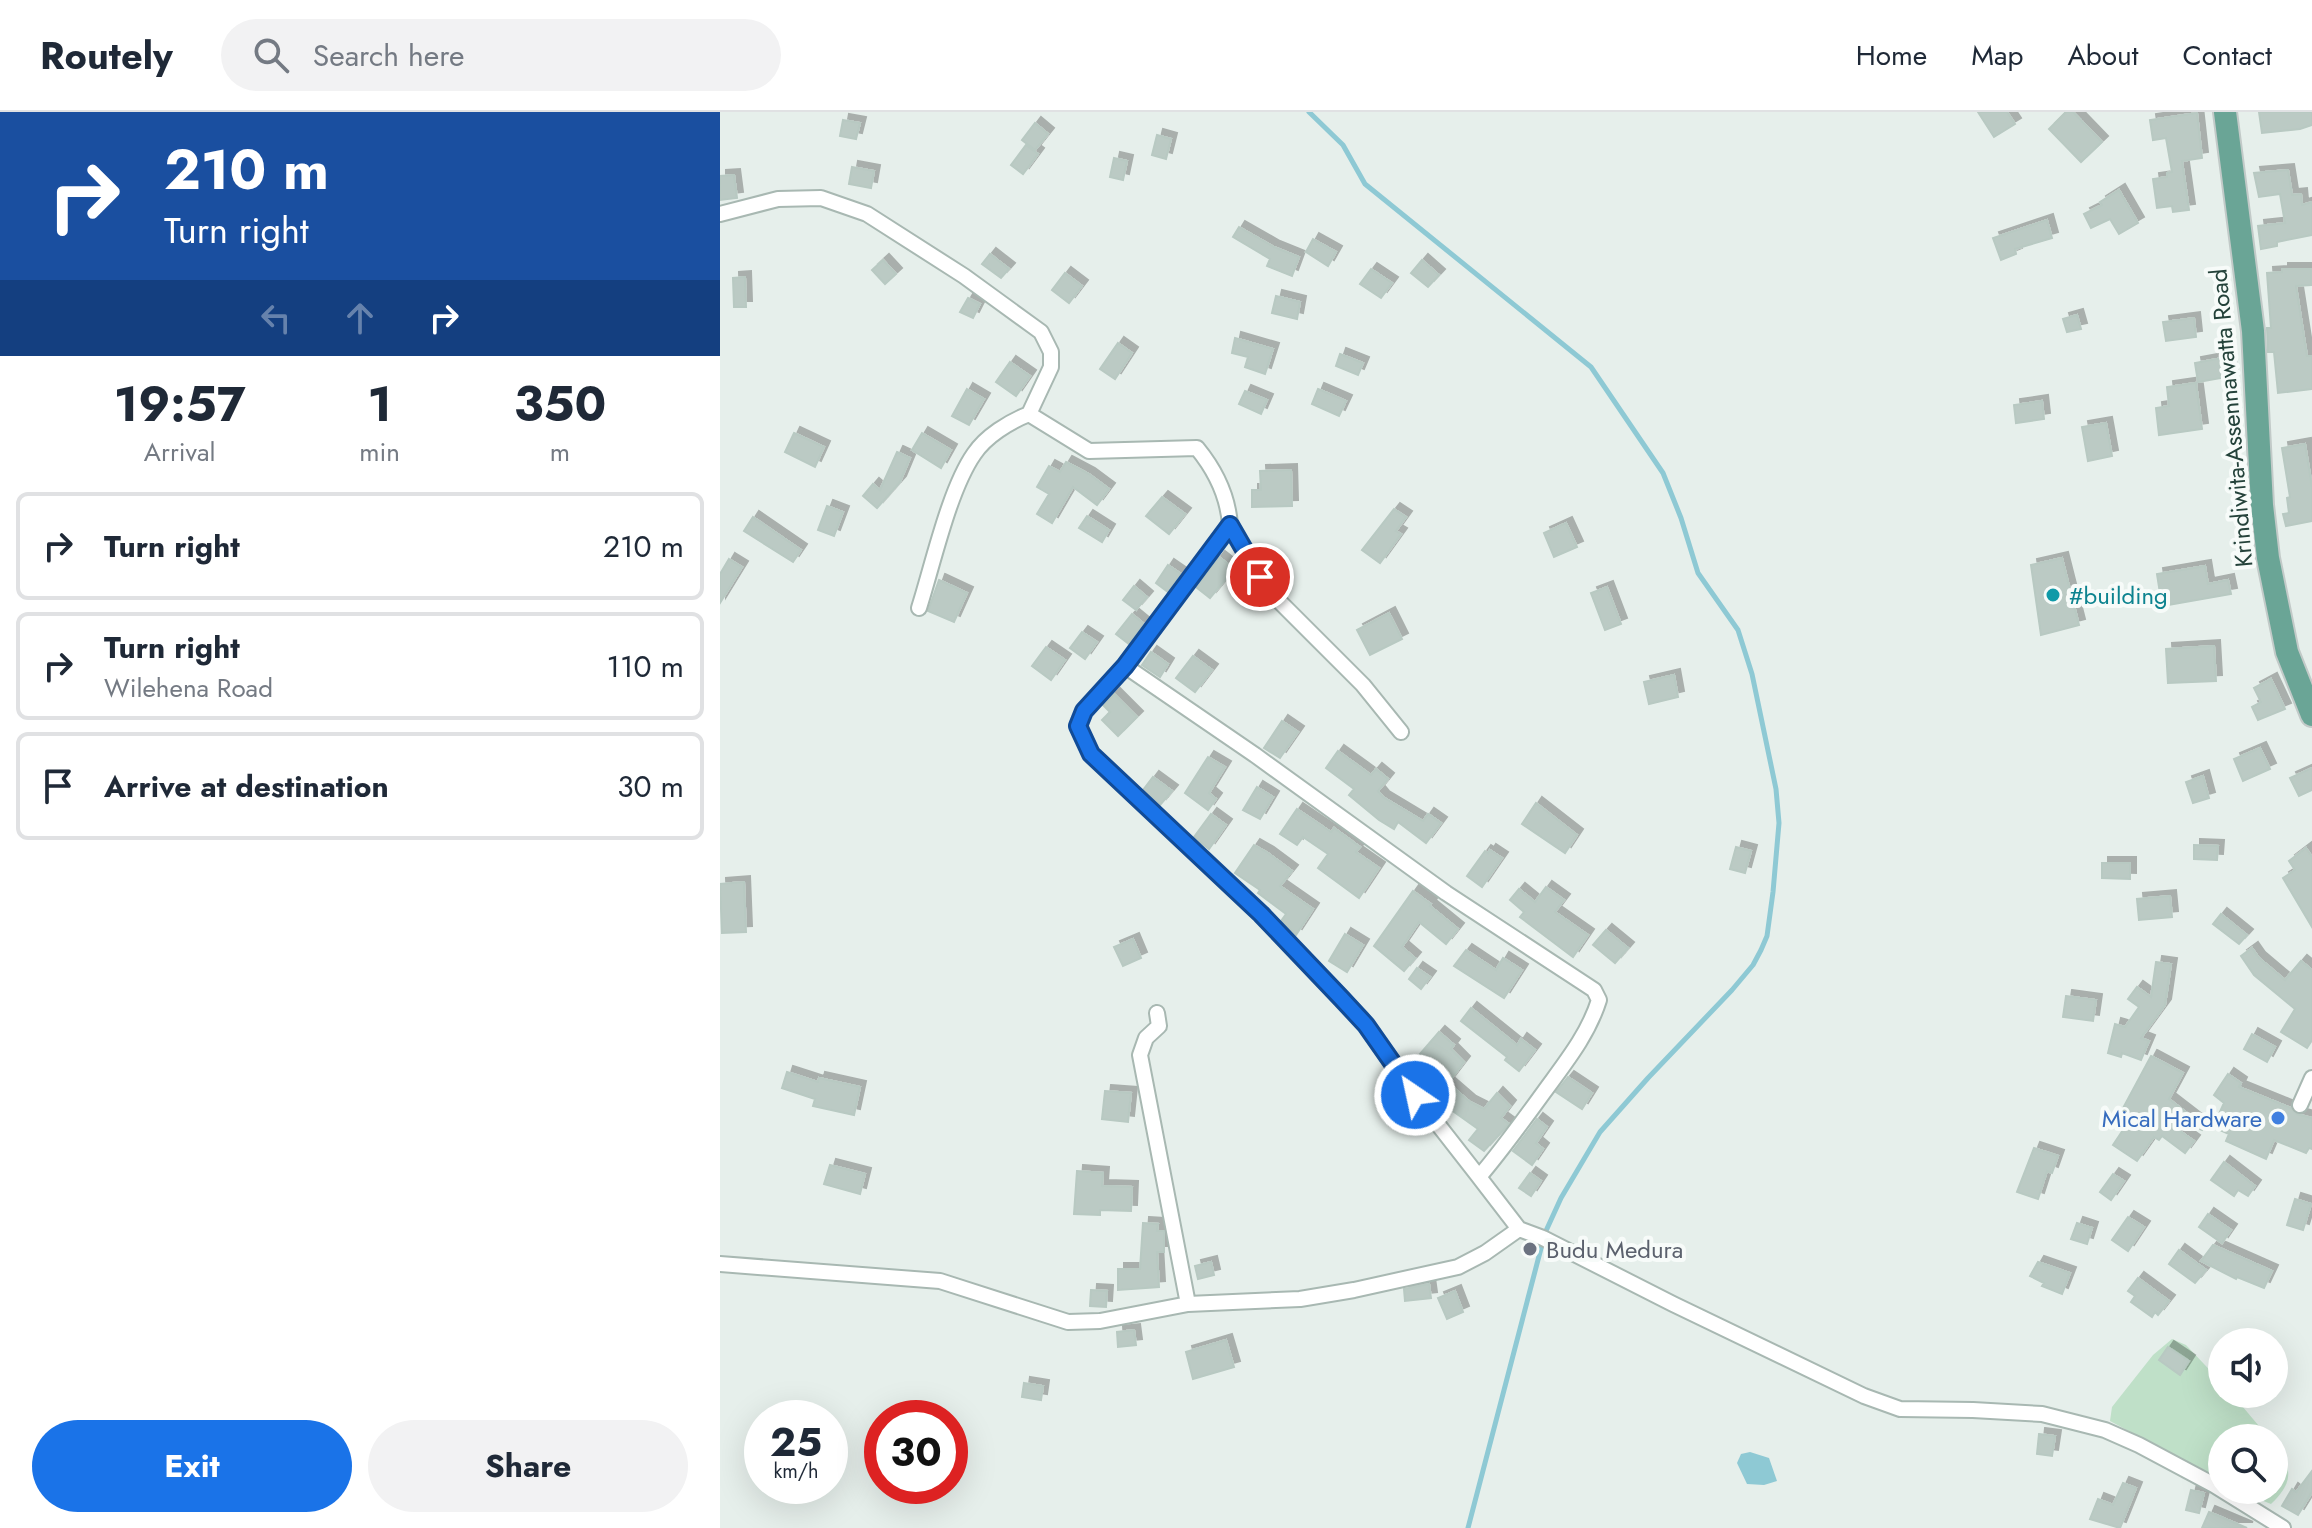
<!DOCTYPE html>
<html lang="en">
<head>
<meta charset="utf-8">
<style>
  body { margin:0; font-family:Jost,sans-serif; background:#f2f2f3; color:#1f2937; height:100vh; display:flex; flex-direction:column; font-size:30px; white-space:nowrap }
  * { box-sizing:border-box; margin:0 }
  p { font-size:26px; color:#747a83 }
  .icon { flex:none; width:44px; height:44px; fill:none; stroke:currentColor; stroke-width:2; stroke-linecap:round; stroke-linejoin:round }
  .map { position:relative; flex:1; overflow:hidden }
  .details { display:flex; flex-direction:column; background:#fff; width:720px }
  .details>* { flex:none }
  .banner { background:#1a4fa0; color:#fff; overflow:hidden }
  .fabs { position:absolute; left:1488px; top:1216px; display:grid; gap:16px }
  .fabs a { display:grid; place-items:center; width:80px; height:80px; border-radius:50%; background:#fff; box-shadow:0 8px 32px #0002; font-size:40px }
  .speed { position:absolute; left:24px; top:1288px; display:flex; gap:16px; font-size:40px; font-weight:700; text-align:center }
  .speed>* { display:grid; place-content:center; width:104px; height:104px; border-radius:50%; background:#fff; box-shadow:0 8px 32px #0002; line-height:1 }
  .speed small { font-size:20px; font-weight:400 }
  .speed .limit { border:12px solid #d22; background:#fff; color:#111 }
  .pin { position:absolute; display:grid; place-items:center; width:68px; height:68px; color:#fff; margin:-34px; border:4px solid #fff; border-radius:50%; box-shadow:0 2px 8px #0007 }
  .me { position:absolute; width:88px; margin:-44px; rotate:326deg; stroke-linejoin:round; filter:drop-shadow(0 0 6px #0008) }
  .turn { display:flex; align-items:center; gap:28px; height:168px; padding:0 32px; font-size:36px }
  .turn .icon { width:104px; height:104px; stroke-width:2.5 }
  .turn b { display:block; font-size:56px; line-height:68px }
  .lanes { display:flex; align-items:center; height:76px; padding:0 32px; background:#0003; justify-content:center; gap:40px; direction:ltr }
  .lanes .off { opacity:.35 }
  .eta { display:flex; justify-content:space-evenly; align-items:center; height:136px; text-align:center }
  .eta b { font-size:48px; font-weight:700; line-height:56px }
  .action { display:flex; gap:16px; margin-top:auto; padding:16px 32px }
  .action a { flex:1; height:92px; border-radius:48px; background:#1a73e8; color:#fff; font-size:32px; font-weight:700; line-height:92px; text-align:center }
  .action a+a { background:#f2f2f3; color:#1f2937 }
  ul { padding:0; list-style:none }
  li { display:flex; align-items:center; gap:24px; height:108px; margin:0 16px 12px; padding:0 16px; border:4px solid #e0e1e3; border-radius:12px }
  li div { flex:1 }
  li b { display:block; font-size:30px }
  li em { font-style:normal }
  header { display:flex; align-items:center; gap:48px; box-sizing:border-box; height:112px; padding:0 40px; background:#fff; border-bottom:2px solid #e0e1e3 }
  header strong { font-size:38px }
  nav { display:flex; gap:44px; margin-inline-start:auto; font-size:28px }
  .search { width:560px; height:72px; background:#f2f2f3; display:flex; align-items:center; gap:20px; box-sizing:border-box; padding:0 28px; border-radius:44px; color:#747a83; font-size:30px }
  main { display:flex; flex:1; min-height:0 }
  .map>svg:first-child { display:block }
  .green { fill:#bfe0c8 }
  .water { fill:#8ec9d4 }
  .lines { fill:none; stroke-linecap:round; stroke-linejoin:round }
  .stream { stroke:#8ec9d4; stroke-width:5 }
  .building { fill:#bbcac4; stroke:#b8c9c2; stroke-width:2; filter:url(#shadow) }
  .minor-casing { stroke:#a8b8b2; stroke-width:18 }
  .primary-casing { stroke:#c2cac8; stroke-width:26 }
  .minor { stroke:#fff; stroke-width:14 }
  .primary { stroke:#6aa596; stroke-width:22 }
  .route-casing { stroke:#114b97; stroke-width:20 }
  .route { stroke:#1a73e8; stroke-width:14 }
  .culture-dot { fill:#0f9aa8; stroke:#f7fbf9; stroke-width:3 }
  .shop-dot { fill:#3f7fe0; stroke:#f7fbf9; stroke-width:3 }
  .worship-dot { fill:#6b7280; stroke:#f7fbf9; stroke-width:3 }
  .labels { text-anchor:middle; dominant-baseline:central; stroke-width:8; stroke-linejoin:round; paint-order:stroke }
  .street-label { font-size:24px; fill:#24423a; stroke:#f7fbf9 }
  .culture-label { font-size:24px; fill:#0d838f; stroke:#f7fbf9; text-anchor:start }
  .shop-label { font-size:24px; fill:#366cbe; stroke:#f7fbf9; text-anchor:end }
  .worship-label { font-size:24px; fill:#5b616d; stroke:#f7fbf9; text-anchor:start }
</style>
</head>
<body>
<header>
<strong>Routely</strong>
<div class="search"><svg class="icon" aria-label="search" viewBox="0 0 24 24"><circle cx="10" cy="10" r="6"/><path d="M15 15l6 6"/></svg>Search here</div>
<nav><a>Home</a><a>Map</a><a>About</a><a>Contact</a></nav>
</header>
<main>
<section class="details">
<div class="banner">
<div class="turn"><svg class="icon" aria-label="right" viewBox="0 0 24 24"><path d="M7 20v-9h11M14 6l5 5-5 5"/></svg><div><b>210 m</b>Turn right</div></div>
<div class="lanes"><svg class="icon off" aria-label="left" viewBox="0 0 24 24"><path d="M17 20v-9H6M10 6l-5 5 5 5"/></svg><svg class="icon off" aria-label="ahead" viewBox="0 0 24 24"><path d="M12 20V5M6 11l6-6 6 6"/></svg><svg class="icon" aria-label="right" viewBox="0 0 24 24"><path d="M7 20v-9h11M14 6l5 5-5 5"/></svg></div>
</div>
<div class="eta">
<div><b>19:57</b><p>Arrival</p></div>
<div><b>1</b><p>min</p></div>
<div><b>350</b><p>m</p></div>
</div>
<ul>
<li><svg class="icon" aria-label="right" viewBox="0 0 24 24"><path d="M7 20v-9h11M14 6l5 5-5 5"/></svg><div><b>Turn right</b></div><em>210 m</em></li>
<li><svg class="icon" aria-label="right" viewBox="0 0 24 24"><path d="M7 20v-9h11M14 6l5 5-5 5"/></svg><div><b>Turn right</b><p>Wilehena Road</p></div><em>110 m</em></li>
<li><svg class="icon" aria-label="arrive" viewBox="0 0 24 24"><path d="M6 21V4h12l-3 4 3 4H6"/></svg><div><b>Arrive at destination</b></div><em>30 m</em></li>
</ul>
<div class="action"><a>Exit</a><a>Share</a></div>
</section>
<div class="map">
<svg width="1592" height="1416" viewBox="0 0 1592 1416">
  <defs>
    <filter id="shadow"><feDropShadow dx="6" dy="-6" stdDeviation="0" flood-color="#0004"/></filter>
  </defs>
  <rect width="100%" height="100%" fill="#e6efeb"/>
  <path class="green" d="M1452,1227l14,6 36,38v11h10l37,44h-47v43l-112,-60 2,-14 41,-52z
    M1554,1332c19,24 20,38 -3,60l-35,-14h38z"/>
  <path class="water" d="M1030,1340l19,6 8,23 -13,4 -17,-1 -10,-21 4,-9z"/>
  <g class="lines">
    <path class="stream" d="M589,0l34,33 22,39 226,183 72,106 18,45 17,55 40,57 14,44 24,115 3,34 -6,69 -6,44 -6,14 -8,15 -21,25 -84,88 -48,54 -39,66 -16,35 -77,295"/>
  </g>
  <path class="building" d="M1258,0h29l8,12 -21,13z
    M1346,0h7l29,30 -21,20 -32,-33z
    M1539,0h53v13l-12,4 -38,4z
    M1477,1l5,45 -20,3 7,49 -16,2 -1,-6 -15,2 -4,-29 14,-2v-4l5,-1 -6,-34 -13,2 -3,-20z
    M123,8l17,3 -4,16 -16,-3z
    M315,11l13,11 -13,16 -13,-10z
    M437,23l14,4 -5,20 -14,-4z
    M306,33l12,9 -15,20 -12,-9z
    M394,46l13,3 -4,19 -13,-3z
    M132,55l22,4 -3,17 -22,-4z
    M1568,58l4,25 9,-1 1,11 10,-3v33l-35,7v4l-16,3 -3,-23 27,-3 -5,-29 -21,3 -5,-24z
    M14,63l3,23 -17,2v-24z
    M1399,78l19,33 -19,11 -9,-15 -19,9 -7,-14 18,-9 -2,-3z
    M1327,108l5,18 -37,11 1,5 -15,6 -8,-22z
    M519,115l35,20 25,10 -7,19 -25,-10 3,-7 -37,-22z
    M593,127l23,13 -8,14 -22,-14z
    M270,142l19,15 -8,9 -19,-14z
    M163,148l13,14 -11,10 -13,-14z
    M702,148l17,15 -11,12 -17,-14z
    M651,157l21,14 -11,15 -21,-14z
    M1562,157h29v16l-15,1 11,70h5v33l-34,4 -4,-41h-6l-1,-24h4l-4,-55 15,-1z
    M345,161l17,13 -13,17 -17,-13z
    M25,165l1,30h-12l-1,-29z
    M556,184l24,6 -3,17 -25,-6z
    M248,186l12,6 -7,14 -13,-6z
    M1357,203l4,14 -14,3 -4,-13z
    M1474,206l2,19 -30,4 -3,-19z
    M515,226l38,11 -8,25 -20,-7 3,-10 -16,-4z
    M398,231l14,10 -17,26 -15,-10z
    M620,242l23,9 -5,12 -22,-9z
    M1508,245l4,19 -34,6 -3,-19z
    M290,250l20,14 -14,20 -20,-14z
    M1476,271l6,46 -43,6 -3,-27 13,-2 -2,-19z
    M247,277l17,10 -15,26 -17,-9z
    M598,277l28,12 -7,15 -27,-12z
    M525,279l22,9 -6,14 -22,-10z
    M1322,289l2,18 -28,4 -2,-18z
    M1386,311l6,33 -24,5 -6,-34z
    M74,321l30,14 -9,20 -30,-15z
    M202,321l29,17 -10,18 -29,-18z
    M1585,332l7,43v34l-26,5 -3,-12 6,-1 -2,-15 3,-1 -8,-49z
    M177,340l13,6 -10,24 -23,26 -14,-12 10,-12 7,6z
    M346,350l23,12 20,15 -12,16 -24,-18 -21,36 -15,-9 12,-20 -12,-7 12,-21 11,6z
    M571,358l1,36 -40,1v-17h9l-1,-19z
    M442,385l23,17 -16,20 -23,-18z
    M107,394l16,6 -9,24 -16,-6z
    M674,397l12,8 -10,14 5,3 -21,29 -18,-13z
    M367,404l22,14 -7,12 -23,-14z
    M33,405l48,33 -8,12 -49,-31z
    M846,411l11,24 -23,10 -10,-24z
    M499,445l15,12 -24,29 -14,-11z
    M1342,446l17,67 -38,10 -10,-70z
    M9,447l13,8 -22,36v-29z
    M448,453l13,9 -13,18 -12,-9z
    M1485,454l3,18 20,-4 3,14 -69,12 -5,-32z
    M219,468l28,13 -13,29 -26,-11z
    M414,474l13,11 -11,13 -13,-10z
    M887,475l14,37 -16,6 -14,-37z
    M669,501l13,26 -32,16 -13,-25z
    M412,502l12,10 -15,20 -13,-10z
    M362,520l15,10 -12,17 -15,-11z
    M1494,534l2,35 -48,2 -2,-34z
    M326,535l19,13 -14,20 -19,-14z
    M431,540l17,12 -8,13 -18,-12z
    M473,544l19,14 -17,22 -19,-14z
    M954,563l4,22 -29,7 -5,-22z
    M1551,567l14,30 -27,11 -6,-13 9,-5 -7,-14z
    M394,582l23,23 -19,19 -16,-16 8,-8 -7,-7z
    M562,609l16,11 -18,26 -16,-10z
    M1540,636l10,21 -27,12 -9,-22z
    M618,639l33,24 5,-6 12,10 -10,12 5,6 40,24 5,-7 13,9 -15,20 -28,-21 -4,7 -15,-9 -30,-25 5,-6 -28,-21z
    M488,645l17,10 -16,26 7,6 -8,11 -23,-17z
    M1592,656v22l-13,6 -9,-18z
    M1483,664l6,22 -16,5 -7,-21z
    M433,665l19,14 -12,14 -17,-15z
    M537,675l16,10 -13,22 -17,-9z
    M816,691l41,32 -12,18 -43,-29z
    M577,697l34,23 3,-4 26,19 -4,5 23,16 -20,30 -41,-30 10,-14 -25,-17 -6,8 -17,-11z
    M491,702l15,11 -17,24 -15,-12z
    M534,733l14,8 24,18 -12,15 33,23 -17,26 -15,-14 5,-7 -28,-21 2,-3 -25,-17z
    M1474,733l24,1 -1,14 -23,-1z
    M1016,735l15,4 -6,22 -15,-4z
    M1586,736l6,9v70l-29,-49 12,-8 -6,-9z
    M770,738l12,8 -20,29 -15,-11 18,-25 3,2z
    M1382,751h28v16l-28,-1z
    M24,770l2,50 -24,1 -2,-49z
    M826,775l18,13 -9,12 33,23 -15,22 -53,-40 4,-5 -14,-12 9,-11 16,13z
    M693,779l18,13 -1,2 28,23 -12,15 -27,-22 -17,25 13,11 -11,13 -30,-25z
    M1450,784l2,21 -33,3 -2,-21z
    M1501,802l26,21 -8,9 -26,-20z
    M886,818l22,18 -13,15 -22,-18z
    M625,822l18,11 -16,27 -18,-11z
    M413,827l8,19 -18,8 -9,-19z
    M1532,836l7,10 26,22 16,-19 11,9v70l-5,8 -26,-16 14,-23 -41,-34 -13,-19z
    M746,838l30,20 7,-12 19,12 -18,28 -50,-32z
    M1436,850l15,2 -6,41 -24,33 8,3 -8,19 -19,-7 -1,4 -13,-4 7,-29 10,3 14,-20 -11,-8 9,-12 14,10z
    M697,856l13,9 -9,12 -12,-10z
    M1346,884l30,4 -3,21 -30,-4z
    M751,896l46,37 4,-6 14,11 -16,21 -14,-11 2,-3 -46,-36z
    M719,920l15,13 -3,4 13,13 -16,21 22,19 14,7 13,-16 13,13 -9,12 8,6 -25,27 -15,-11 9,-11 -38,-27 -2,3 -16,-18 12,-15 -16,-13 3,-4 -1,-1z
    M1532,922l23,13 -8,15 -23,-13z
    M1431,944l32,17 -14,26 35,27 -2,4 -25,-11 -4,7 21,15 -9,12 -23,-17 -3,4 -5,-3 -17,24 -24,-16 18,-27 -9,-8z
    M67,960l31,10 1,-4 41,9 -6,28 -41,-9 2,-7 -33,-11z
    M1508,962l13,9 -2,4 52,21 6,6 15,4v31l-3,-1 -3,5 -32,-13 -8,19 -40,-18 3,-7 -16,-7 11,-24 -10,-8z
    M848,965l24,16 -10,16 -26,-17z
    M385,979l26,2 -3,29 -26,-3z
    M817,1007l10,8 -11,16 7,6 -11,16 -19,-14z
    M1314,1036l24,8 -6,17 -5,-2 -9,28 -21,-7z
    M1504,1050l31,24 -7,10 -10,-6 -4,6 -23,-16z
    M110,1053l35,9 -5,20 -36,-10z
    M357,1059l26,2 -1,13 30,1 -1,24 -31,-1v5l-26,-1z
    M810,1061l11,8 -10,15 -12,-8z
    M1393,1062l11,7 -13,19 -11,-8z
    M1575,1087l16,5 -8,26 -16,-5z
    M1488,1102l23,16 -9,13 -23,-16z
    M1408,1105l16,10 -16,24 -16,-11z
    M423,1111l15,1 -1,7h7v21h-7l2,35 -41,3v-21h22z
    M1357,1111l15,5 -5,16 -16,-5z
    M1493,1133l59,26 -8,17 -27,-11 -1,2 -35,-18z
    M1459,1138l27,20 -11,13 -26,-19z
    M491,1150l3,13 -16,4 -3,-13z
    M1318,1150l32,11 -8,21 -20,-8 2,-3 -14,-7z
    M1418,1166l31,23 -11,14 -3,-3 -3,5 -21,-15 4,-6 -7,-5z
    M709,1172l2,14 -26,3 -1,-12z
    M371,1178l16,1 -1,16 -16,-1z
    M735,1179l8,21 -16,7 -9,-21z
    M414,1218l2,15 -18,2 -1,-15z
    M506,1228l8,27 -41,12 -7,-27z
    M1448,1235l21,14 -9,14 -21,-15z
    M304,1271l19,3 -2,14 -19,-3z
    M1319,1322l16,2 -3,20 -15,-2z
    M1592,1359v21l-14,23 -16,-9 10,-17 4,3z
    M1403,1371l13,5 -16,40 -30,-9 8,-20 15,6z
    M1471,1378l13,3 -5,20 -13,-3z
    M1489,1400l38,16h-45z"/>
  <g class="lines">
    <defs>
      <path id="minor" d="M0,102l58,-15 43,-1 46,16 97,62 77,56 10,20v15l-22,47c-20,8 -43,22 -55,40 -25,36 -41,110 -55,154
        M309,302l60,37 108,-3c18,22 31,49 33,77l-105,141 -41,45 -6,15 13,28 170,160 100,104 54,77 64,82
        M510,413l20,37 20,30 93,93 38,47
        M405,554l130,89 191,138 148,97 5,10c-11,35 -34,63 -55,92 -21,29 -42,58 -65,85l40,52 24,9 130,66 191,92 36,13 73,1 69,4 63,16 34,15 75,40 69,43
        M437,901l2,13 -13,12 -6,17 48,249
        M1580,993l12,-27
        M0,1152l220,17 128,41 32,-1 88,-17 112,-5 54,-9 104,-23 27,-14 34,-24"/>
      <path id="primary" d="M1505,0l28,219 9,174 6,53 19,94 25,63"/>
    </defs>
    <use href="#minor" class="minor-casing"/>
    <use href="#primary" class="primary-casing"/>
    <use href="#minor" class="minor"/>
    <use href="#primary" class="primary"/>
  </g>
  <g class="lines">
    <defs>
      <path id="route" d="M540,465l-30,-52 -105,141 -41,45 -6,15 13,28 170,160 80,84 25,27 49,70"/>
    </defs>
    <use href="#route" class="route-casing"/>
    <use href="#route" class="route"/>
  </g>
  <circle class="culture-dot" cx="1333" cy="483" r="8"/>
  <circle class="shop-dot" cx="1558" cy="1006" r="8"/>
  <circle class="worship-dot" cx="810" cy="1137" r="8"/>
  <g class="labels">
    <g class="street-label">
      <text transform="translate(1511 306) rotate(-95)">Krindiwita-Assennawatta Road</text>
    </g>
    <g class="culture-label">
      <text x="1349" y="483">#building</text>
    </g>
    <g class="shop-label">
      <text x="1542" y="1006">Mical Hardware</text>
    </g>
    <g class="worship-label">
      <text x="826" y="1137">Budu Medura</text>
    </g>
  </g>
</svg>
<div class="fabs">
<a><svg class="icon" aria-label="sound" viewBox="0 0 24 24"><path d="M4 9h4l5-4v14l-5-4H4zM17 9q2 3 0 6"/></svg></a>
<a><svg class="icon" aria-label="search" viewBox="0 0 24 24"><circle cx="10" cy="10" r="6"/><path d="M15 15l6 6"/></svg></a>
</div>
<div class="speed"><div>25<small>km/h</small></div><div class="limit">30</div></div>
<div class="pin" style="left:540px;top:465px;background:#d93025"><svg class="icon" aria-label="arrive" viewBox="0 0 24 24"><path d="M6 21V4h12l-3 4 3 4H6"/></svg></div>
<svg class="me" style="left:695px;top:983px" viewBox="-20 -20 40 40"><circle r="17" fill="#1a73e8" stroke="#fff" stroke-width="3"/><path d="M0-11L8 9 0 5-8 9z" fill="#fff"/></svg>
</div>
</main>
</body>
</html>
